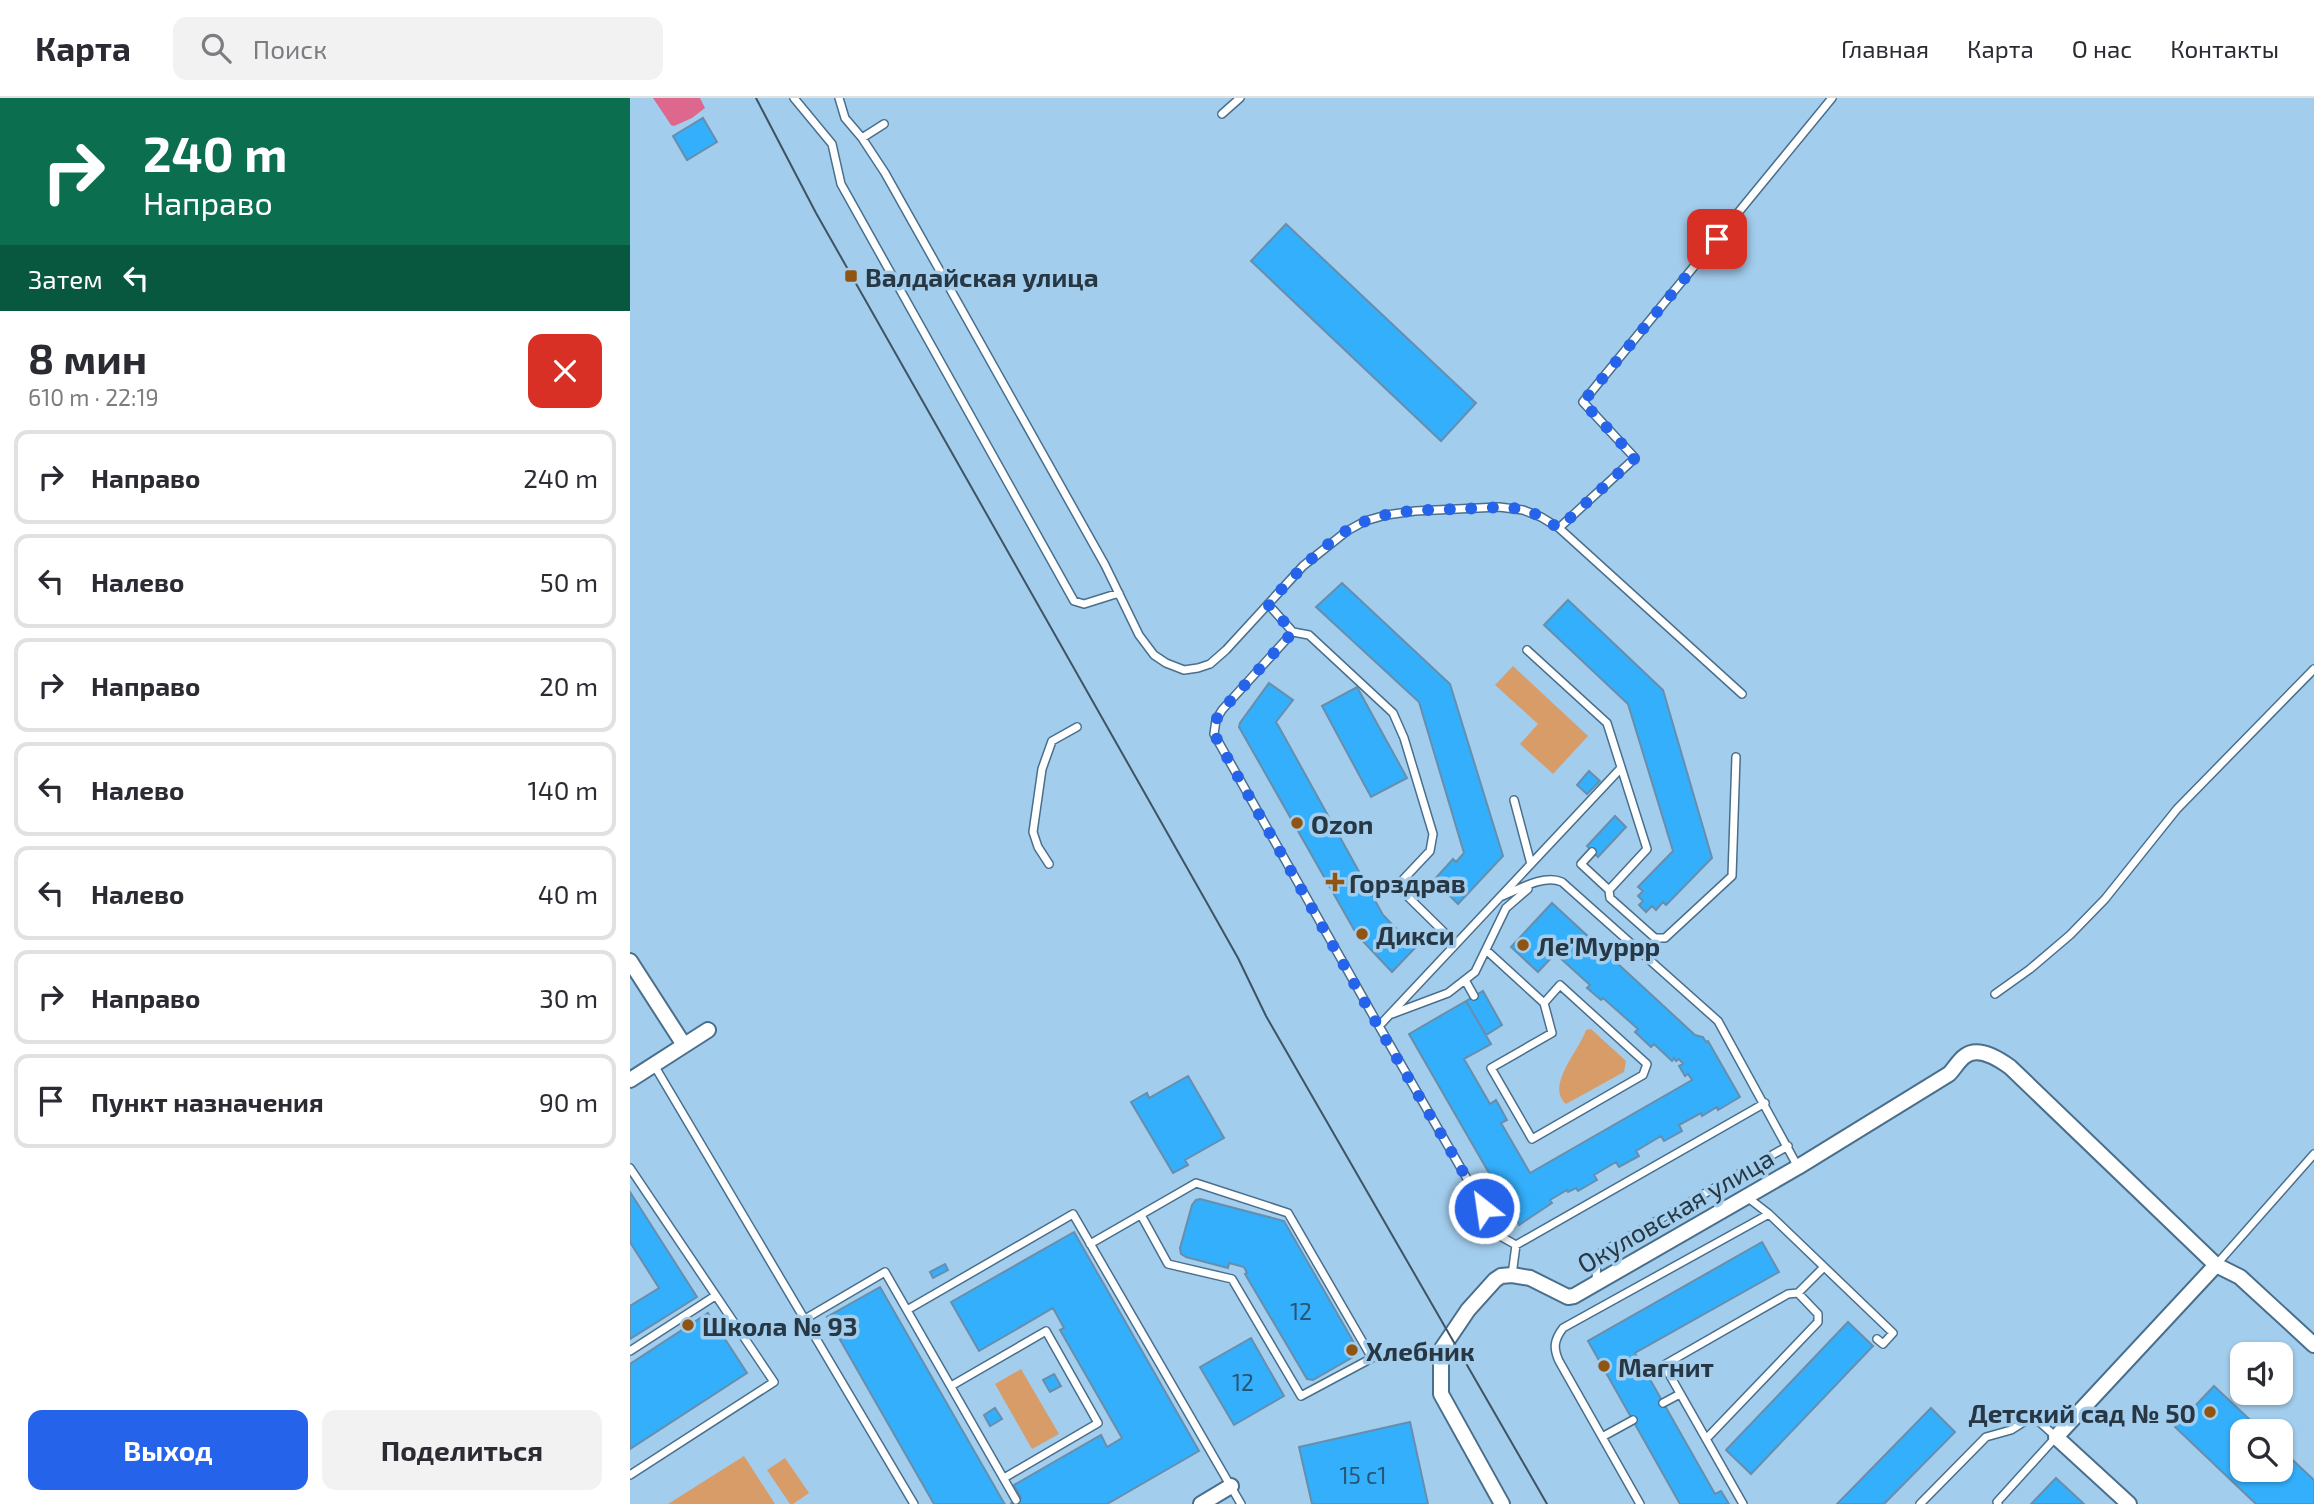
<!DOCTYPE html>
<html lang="ru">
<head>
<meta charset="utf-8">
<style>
  body { margin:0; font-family:"Exo 2",sans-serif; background:#f2f2f3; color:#2b2b33; height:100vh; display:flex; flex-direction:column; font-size:26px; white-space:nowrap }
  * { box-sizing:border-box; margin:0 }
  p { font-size:23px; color:#7c7c81 }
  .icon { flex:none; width:38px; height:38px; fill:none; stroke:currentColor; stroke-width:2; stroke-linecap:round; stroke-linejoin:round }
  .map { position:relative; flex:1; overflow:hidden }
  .panel { display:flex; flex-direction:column; background:#fff; width:630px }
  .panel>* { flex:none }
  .hud { background:#0b6e4f; color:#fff; overflow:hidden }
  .fabs { position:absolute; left:1600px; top:1244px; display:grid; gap:14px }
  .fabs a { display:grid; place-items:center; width:63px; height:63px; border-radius:14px; background:#fff; box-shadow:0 2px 5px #0004; font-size:35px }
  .pin { position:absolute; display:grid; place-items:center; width:60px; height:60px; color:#fff; margin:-30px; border-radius:14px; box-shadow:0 4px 10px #0006 }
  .me { position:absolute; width:77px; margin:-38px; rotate:330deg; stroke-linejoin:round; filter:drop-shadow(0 0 5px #0008) }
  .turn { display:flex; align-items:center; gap:24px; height:147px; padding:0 28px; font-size:32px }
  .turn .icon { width:91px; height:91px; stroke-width:2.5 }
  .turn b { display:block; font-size:49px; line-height:60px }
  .then { display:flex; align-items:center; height:66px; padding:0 28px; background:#0003; gap:14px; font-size:26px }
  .round { display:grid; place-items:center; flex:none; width:74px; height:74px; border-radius:14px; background:#f2f2f3 }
  .headline { display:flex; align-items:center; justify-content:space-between; height:119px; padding:0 28px }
  h1 { font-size:42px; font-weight:700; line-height:52px }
  .cta { display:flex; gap:14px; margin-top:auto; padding:14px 28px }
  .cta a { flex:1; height:80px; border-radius:14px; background:#2563eb; color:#fff; font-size:28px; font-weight:700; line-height:80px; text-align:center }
  .cta a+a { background:#f2f2f3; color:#2b2b33 }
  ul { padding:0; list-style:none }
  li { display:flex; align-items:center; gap:21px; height:94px; margin:0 14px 10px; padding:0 14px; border:4px solid #e1e1e2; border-radius:14px }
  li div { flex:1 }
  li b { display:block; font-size:26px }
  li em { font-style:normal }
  header { display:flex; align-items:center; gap:42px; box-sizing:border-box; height:98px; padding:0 35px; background:#fff; border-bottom:2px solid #e1e1e2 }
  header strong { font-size:33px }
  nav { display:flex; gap:38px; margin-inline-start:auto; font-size:24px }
  .search { width:490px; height:63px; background:#f2f2f3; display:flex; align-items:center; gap:18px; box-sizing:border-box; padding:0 24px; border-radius:14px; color:#7c7c81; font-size:26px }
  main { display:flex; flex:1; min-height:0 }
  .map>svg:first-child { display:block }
  .green { fill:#d89c68 }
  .water { fill:#de678d }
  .building { fill:#33affc; stroke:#678eac; stroke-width:2 }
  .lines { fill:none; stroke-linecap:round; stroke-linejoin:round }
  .lane-casing { stroke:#496f8c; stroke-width:10 }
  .street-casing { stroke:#496f8c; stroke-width:18 }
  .lane { stroke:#fff; stroke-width:7 }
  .street { stroke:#fff; stroke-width:14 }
  .tram { stroke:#3e5363; stroke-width:2 }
  .route { stroke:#2563eb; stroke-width:12; stroke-dasharray:0 21.6 }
  .poi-dot { fill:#905413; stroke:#a3cded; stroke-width:2.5 }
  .labels { text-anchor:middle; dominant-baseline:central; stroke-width:7; stroke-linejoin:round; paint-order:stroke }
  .number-label { font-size:23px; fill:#2a5572 }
  .poi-label { font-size:26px; font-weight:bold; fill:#273744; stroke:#a3cded; text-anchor:start }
  .street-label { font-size:26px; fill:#273744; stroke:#a3cded }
</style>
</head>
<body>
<header>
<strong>Карта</strong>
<div class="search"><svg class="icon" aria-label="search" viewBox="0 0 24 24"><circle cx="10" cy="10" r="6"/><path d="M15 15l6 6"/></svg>Поиск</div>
<nav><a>Главная</a><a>Карта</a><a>О нас</a><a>Контакты</a></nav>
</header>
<main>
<section class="panel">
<div class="hud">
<div class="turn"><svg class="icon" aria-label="right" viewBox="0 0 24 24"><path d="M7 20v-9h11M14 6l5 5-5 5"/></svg><div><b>240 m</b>Направо</div></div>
<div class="then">Затем<svg class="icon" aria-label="left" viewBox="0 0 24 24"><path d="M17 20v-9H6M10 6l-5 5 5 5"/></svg></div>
</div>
<div class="headline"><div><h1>8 мин</h1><p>610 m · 22:19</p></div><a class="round" style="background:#d93025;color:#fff"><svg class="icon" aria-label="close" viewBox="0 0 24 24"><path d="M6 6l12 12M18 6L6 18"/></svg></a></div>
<ul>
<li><svg class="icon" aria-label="right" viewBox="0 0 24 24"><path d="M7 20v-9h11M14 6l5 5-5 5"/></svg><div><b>Направо</b></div><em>240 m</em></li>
<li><svg class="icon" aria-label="left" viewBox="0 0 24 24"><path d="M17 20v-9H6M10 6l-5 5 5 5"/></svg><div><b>Налево</b></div><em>50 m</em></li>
<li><svg class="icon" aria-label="right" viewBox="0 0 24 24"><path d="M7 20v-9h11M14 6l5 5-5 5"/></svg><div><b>Направо</b></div><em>20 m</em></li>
<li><svg class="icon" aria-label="left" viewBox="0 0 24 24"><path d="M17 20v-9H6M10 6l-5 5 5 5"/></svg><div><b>Налево</b></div><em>140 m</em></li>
<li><svg class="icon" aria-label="left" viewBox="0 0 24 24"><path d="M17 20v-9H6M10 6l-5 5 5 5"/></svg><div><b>Налево</b></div><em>40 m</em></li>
<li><svg class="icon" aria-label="right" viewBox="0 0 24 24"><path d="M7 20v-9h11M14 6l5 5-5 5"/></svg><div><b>Направо</b></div><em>30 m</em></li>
<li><svg class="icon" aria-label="arrive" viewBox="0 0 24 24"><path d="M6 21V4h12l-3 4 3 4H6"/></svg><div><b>Пункт назначения</b></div><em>90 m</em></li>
</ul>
<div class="cta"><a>Выход</a><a>Поделиться</a></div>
</section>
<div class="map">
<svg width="1684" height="1406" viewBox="0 0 1684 1406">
  <rect width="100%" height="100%" fill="#a3cded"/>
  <path class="green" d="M883,568l75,70 -35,38 -33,-30 18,-20 -43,-39z
    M961,931l35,32 -2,11 -58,32c-21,-18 13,-53 20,-74z
    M391,1271l38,65 -27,15 -37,-65z
    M114,1358l31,48h-107z
    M155,1360l24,35 -16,11h-3l-23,-34z"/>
  <path class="water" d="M23,0h47l5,10 -13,10 -18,8 -3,-1z"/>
  <path class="building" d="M73,20l14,24 -30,18 -14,-24z
    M656,126l190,179 -35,38 -190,-180z
    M712,485l108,101 53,172 -45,48 -24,-24 19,-21 3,3 8,-9 -45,-151 -103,-95z
    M938,502l95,90 49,168 -46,47 -3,-3 -7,8 -4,-4 -6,6 -7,-7 4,-4 -5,-5 5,-5 -5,-4 35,-36 -45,-147 -84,-79z
    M639,585l24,17 -17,22 3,5 104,188 32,33 -23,24 -35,-37 -118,-208 1,-4z
    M727,589l50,91 -36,19 -49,-91z
    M959,673l11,10 -13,13 -10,-9z
    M985,718l11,11 -28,30 -11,-11z
    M922,805l143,132 8,2 3,5 2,-1 32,56 -22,13 -1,-3 -15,9 -1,-3 -22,12 3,6 -18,10 -3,-5 -25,15 3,5 -20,11 -3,-5 -22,13 3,5 -19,11 -2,-3 -8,4 -1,-2 -17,10 2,3 -33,22 -110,-191 57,-33 25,43 -27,15 26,45 6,-4 11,20 -6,3 29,50 162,-93 -4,-6 -3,2 -6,-10 4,-2 -4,-5 -3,2 -2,-3 -2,3 -18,-17 -3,3 -16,-15 3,-3 -35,-31 -2,2 -14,-12 3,-3 -32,-29 -6,1 -14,15 -27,-25z
    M853,893l19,34 -16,10 -20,-34z
    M558,978l36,62 -39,22 3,5 -15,8 -42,-71 16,-9 2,5z
    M0,1094l67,105 -67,42v-33l29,-18 -29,-46z
    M570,1101l84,22 73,127 -4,9 -40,23 -6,-1 -62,-105 2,-1 -3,-6 -15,-4 -1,5 -42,-11 -5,-3 -1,-6 12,-43 4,-5z
    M444,1134l125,219 -92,53h-97l11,-6 -7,-13 87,-50 6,12 15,-9 -62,-108 4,-2 -11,-20 -74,43 -28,-49z
    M1132,1144l17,30 -144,81 80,141 6,-3 8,13h-49l-92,-163z
    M315,1166l3,6 -15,8 -3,-6z
    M250,1189l124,216 1,1h-71l-107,-187z
    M78,1215l39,60 -117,76v-85z
    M1218,1224l25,24 -122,128 -25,-24z
    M621,1240l33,58 -50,29 -34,-58z
    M424,1276l7,12 -11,6 -7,-12z
    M1584,1288l49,46h-21v38h38v-22l34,32v24h-58l-81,-77z
    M365,1310l7,11 -12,7 -6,-11z
    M1301,1310l24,24 -71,72h-47z
    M780,1324l18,82h-116l-13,-57z
    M1426,1380l28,26h-53z"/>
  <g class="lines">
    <defs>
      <path id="lane" d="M164,0l38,46 9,40 233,417 10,3 35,-11
        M209,0l6,20 17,20 23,35 220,392 34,70 15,20 12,8 18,7 14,-2 12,-4 16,-14 77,-84 44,-35 18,-10 21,-6 29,-4 84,-4 24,3 18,7 18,11 183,166
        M592,16l18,-16
        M232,40l22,-14
        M929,430l76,-70 -52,-56 249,-304
        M638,506l25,28
        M897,552l80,73 40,126 -38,41 1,8 45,40h10l67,-62 4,-119
        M884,702l17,64
        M962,754l-11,12 28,26
        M419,766l-11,-17 -5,-15 9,-63 10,-28 25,-14
        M870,799c18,-7 43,-23 62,-15l156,139 80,146
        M826,846l-59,-58 33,-35 3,-17 -29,-96 -11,-25 -84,-78 -16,-3 -71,78 -6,10 -2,14 165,292 121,210 16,9 249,-142
        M856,852l58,53 16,-18 87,79 -4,11 -111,64 -41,-71 61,-35 -8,-30
        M835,882l9,16
        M1365,896l35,-25 40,-34 35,-36 72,-90 137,-140
        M762,916l56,-21 27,-21 31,-64 22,-19
        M749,928l242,-258
        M24,967l260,439
        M0,1070l144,214 -144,93
        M1117,1099l22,17 124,119 -10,11 -6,-5
        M460,1146l106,-61 92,30 84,145 -71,38 -69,-117 -64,-15 -27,-49
        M1586,1167l98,-111
        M882,1177l4,-30
        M966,1185l1,-28 191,-109
        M277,1212l166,-96 168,290
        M175,1221l80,-47 131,228
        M0,1253l85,-55
        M321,1288l95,-55 52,92 -94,55
        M1033,1305l17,-9
        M972,1339l31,-17
        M1076,1341l112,-117v-8l-20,-21
        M1010,1406l-81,-143c-6,-13 -5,-21 4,-33l206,-114
        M1113,1406l-79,-139 124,-71 10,-1 26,-26
        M1290,1406l66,-67 25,-7 22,-14 23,21 -59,65 1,2"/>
      <path id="street" d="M0,863l54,84
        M0,982l78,-50
        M571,1406l30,-18
        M872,1406l-61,-110v-44l27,-40 27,-30 6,-4 11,-1 18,3 38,19 6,-1 224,-129 151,-93c5,-5 10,-14 16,-18 13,-10 34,3 45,11l206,198 24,12 74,68
        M1499,1406l-73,-67 160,-172"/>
    </defs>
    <use href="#lane" class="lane-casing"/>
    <use href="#street" class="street-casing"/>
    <use href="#lane" class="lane"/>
    <use href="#street" class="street"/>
    <path class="tram" d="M126,0l60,115 391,690 31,55 28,58 281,488"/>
  </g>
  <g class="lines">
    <path class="route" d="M854,1110l-106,-182 -164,-292 2,-14 6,-10 71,-78 -25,-28c24,-26 48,-53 78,-73 34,-22 77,-21 116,-22 19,-1 39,-3 59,0 14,3 26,12 38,19l76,-70 -52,-56 134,-163"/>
  </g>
  <g class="poi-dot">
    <rect x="214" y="171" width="14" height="14" rx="3.5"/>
    <circle cx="667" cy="725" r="7"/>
    <path d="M701.5 773.5h7v7h7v7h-7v7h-7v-7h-7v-7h7z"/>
    <circle cx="732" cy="836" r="7"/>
    <circle cx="893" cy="847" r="7"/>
    <circle cx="58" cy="1227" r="7"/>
    <circle cx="722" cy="1252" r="7"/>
    <circle cx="974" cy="1268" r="7"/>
    <circle cx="1580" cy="1314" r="7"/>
  </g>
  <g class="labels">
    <g class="number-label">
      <text x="671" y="1213">12</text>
      <text x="613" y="1284">12</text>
      <text x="733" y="1377">15 с1</text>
    </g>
    <g class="poi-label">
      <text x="235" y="178">Валдайская улица</text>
      <text x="681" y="725">Ozon</text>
      <text x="719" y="784">Горздрав</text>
      <text x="746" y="836">Дикси</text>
      <text x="907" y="847">Ле'Муррр</text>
      <text x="72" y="1227">Школа № 93</text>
      <text x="736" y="1252">Хлебник</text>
      <text x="988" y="1268">Магнит</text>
      <text x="1566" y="1314" text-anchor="end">Детский сад № 50</text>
    </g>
    <g class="street-label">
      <text transform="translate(1045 1112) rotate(-30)">Окуловская улица</text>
    </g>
  </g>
</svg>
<div class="fabs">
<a><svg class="icon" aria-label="sound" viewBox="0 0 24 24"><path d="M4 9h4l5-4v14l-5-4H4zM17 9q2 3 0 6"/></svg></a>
<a><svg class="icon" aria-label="search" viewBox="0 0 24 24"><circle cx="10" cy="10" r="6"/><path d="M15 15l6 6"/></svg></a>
</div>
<div class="pin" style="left:1087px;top:141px;background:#d93025"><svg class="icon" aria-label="arrive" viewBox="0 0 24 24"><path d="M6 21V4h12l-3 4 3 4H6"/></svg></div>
<svg class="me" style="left:854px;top:1110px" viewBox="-20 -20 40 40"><circle r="17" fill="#2563eb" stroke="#fff" stroke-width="3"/><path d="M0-11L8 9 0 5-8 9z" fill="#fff"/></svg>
</div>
</main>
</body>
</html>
